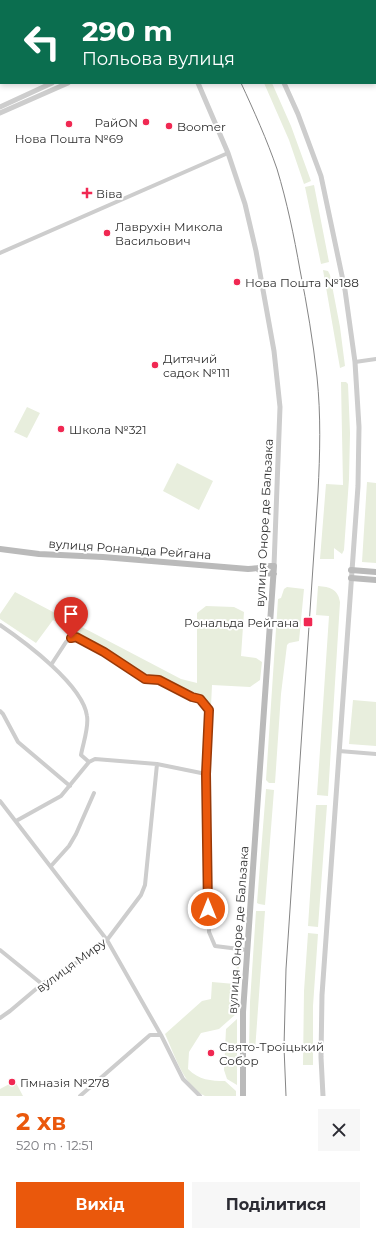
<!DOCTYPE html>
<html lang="uk">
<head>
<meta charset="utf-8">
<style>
  body { margin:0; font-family:Montserrat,sans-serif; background:#f7f7f7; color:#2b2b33; height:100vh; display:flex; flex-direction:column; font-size:15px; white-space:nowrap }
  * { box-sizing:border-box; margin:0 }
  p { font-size:13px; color:#7c7c81 }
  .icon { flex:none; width:22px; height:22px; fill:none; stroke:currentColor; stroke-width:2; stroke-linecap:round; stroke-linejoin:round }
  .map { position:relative; height:1096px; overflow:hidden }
  .drawer { display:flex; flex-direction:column; background:#fff; flex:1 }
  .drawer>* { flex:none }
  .top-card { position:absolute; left:0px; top:0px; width:376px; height:84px; box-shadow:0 2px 6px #0003; background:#0b6e4f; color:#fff; overflow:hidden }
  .pin { position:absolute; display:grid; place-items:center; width:34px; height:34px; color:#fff; margin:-41px -17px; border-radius:50% 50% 50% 0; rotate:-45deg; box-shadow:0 0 4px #0007 }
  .pin .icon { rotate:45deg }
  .me { position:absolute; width:44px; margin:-22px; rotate:0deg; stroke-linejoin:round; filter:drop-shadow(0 0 3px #0008) }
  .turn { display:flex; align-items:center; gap:14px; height:84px; padding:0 16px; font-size:18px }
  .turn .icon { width:52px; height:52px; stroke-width:2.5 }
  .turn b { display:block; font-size:28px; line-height:34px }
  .round { display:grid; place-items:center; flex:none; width:42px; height:42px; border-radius:0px; background:#f7f7f7 }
  .head { display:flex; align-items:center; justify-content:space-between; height:68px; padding:0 16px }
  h1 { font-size:24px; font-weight:700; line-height:30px; color:#ea580c }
  .cta { display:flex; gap:8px; margin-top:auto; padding:8px 16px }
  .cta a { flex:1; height:46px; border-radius:0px; background:#ea580c; color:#fff; font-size:16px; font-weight:700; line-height:46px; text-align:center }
  .cta a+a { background:#f7f7f7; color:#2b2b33 }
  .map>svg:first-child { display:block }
  .green { fill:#e8eedd }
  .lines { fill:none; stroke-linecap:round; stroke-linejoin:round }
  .minor { stroke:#cdcdcd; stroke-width:4 }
  .tertiary { stroke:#cdcdcd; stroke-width:5 }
  .secondary { stroke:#bababa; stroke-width:6 }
  .tram { stroke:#858585; stroke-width:1 }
  .route-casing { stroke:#983908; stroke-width:10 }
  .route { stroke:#ea580c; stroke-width:7 }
  .poi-dot { fill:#f02852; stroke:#fff; stroke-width:1.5 }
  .labels { text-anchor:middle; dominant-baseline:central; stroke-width:4; stroke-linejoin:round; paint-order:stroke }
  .poi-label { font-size:12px; fill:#303030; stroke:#fff; text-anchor:start }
  .street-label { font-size:12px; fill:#303030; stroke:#fff }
</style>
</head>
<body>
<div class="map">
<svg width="376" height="1096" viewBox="0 0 376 1096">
  <rect width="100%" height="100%" fill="#fff"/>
  <path class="green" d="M264,83h8l19,43 20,55 -7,3 -15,-44z
    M314,185l15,77 -8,2 -16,-77z
    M323,270l5,1 2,4 10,52 5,39 -5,2z
    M341,382h5l2,2 2,49 -1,46 -5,71 -2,4 -8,-6v11h-14l6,-75 17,1z
    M27,407l13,6 -13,25 -13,-6z
    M177,463l36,18 -14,29 -36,-19z
    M367,482l9,1v80l-14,-1z
    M318,586c12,1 20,3 22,16l-12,194 -11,-1 12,-179 -13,-1z
    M287,587l17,2 -5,52 -10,2 -2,2 -6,49 -6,89h-6l-3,-3 12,-181 3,-1 3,-9z
    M15,592l166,87 16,4v-70l9,-7 28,1 10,5 -3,44 15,2 6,4 -2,18 -10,7 -38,-2 -1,21 -9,-10 -43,-18 -17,-5 -89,-53 -17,23 -36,-24v-5z
    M353,700l23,2v44l-27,-2z
    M266,789l8,1 -9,115 -6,-1 -2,-1z
    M316,805h11l-9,122 -10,-1z
    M256,911h9l-10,140 -6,-1 1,-48z
    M308,933l10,1 -5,72v59h-10l1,-74z
    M238,953h2l-4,61 -17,15 -18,4 -12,19 -1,17c11,11 23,12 37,12l11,10v5c-6,0 -26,0 -31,0 -21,-9 -31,-43 -40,-62l37,-33 9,-2 1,-17 23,2z
    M237,1019v66l-10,-6 -3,-9 2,-41z
    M15,1081l8,15h-23v-7z"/>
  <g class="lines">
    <path class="minor" d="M0,253l228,-100
      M355,362l21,-3
      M0,625c25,17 83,60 87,91 2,12 -4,27 -6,39l8,7
      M51,665l15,-23 5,-4 5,-1 28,15 41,27 14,2 33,16 8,2 9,11 -3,64 3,158 6,14 32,4
      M0,711l3,3 15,28 52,44
      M339,751l37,3
      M0,801l107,139 54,95 22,44 17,17
      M16,821l45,-25 28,-34 6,-3 62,5 49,10
      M51,866l18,-20 7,-12 18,-41
      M0,950l42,34
      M0,1018l10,-7 32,-27 37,-23 28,-21 34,-45 4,-10 12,-121
      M80,1096l70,-61h11"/>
    <path class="tertiary" d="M160,0l1,1
      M226,1l2,-1
      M242,1l2,-1
      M198,83l30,70 17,51 11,47 18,100 6,56 -6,159
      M284,83l14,31 23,62 24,114 10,72 4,65 -1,59 -36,509 -1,62 2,39
      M0,107l52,-24
      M0,113l68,-30"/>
    <path class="secondary" d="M0,549l39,5 64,3 145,12c11,0 16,-4 26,-3l-31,446v84
      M258,569l8,4 8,1
      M351,570l25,2
      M351,578l25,2"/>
    <path class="tram" d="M203,0v1
      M241,83c13,28 26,57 36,86 10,33 17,67 23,101 7,35 13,71 17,107 4,38 3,77 1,115l-32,477 -2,78 2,49"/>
  </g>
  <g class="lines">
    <defs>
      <path id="route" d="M71,638l5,-1 28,15 41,27 14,1 33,17 8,2 9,11 -3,64 2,135"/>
    </defs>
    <use href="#route" class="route-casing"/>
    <use href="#route" class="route"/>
  </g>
  <g class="poi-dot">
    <circle cx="146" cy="122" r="4"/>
    <circle cx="69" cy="124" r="4"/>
    <circle cx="169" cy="126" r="4"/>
    <path d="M85 187h4v4h4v4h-4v4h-4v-4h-4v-4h4z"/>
    <circle cx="107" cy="233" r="4"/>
    <circle cx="237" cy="282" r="4"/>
    <circle cx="155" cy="365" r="4"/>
    <circle cx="61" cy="429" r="4"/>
    <rect x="303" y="617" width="10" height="10" rx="2"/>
    <circle cx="211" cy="1053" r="4"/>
    <circle cx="12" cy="1082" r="4"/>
  </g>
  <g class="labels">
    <g class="poi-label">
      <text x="138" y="122" text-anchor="end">РайON</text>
      <text x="177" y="126">Boomer</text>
      <text x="69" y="138" text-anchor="middle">Нова Пошта №69</text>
      <text x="96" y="193">Віва</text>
      <text x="115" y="226">Лаврухін Микола<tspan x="115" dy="14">Васильович</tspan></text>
      <text x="245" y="282">Нова Пошта №188</text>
      <text x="163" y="358">Дитячий<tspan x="163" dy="14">садок №111</tspan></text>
      <text x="69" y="429">Школа №321</text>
      <text x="299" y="622" text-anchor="end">Рональда Рейгана</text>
      <text x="219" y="1046">Свято-Троїцький<tspan x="219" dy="14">Собор</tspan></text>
      <text x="20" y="1082">Гімназія №278</text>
    </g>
    <g class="street-label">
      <text transform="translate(264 523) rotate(-87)">вулиця Оноре де Бальзака</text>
      <text transform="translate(130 549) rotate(4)">вулиця Рональда Рейгана</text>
      <text transform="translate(238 930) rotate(-86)">вулиця Оноре де Бальзака</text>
      <text transform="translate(71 965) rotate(-36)">вулиця Миру</text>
    </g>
  </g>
</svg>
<div class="pin" style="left:71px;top:638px;background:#d93025"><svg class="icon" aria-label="arrive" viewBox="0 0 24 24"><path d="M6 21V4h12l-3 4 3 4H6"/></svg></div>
<svg class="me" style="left:208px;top:909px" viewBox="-20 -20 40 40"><circle r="17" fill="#ea580c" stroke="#fff" stroke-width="3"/><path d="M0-11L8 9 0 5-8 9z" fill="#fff"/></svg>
<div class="top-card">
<div class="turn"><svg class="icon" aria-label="left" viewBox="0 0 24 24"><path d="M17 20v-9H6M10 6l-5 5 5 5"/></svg><div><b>290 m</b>Польова вулиця</div></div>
</div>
</div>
<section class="drawer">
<div class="head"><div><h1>2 хв</h1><p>520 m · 12:51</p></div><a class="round"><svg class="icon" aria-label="close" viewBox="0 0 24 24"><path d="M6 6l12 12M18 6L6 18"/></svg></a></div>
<div class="cta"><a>Вихід</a><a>Поділитися</a></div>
</section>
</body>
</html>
